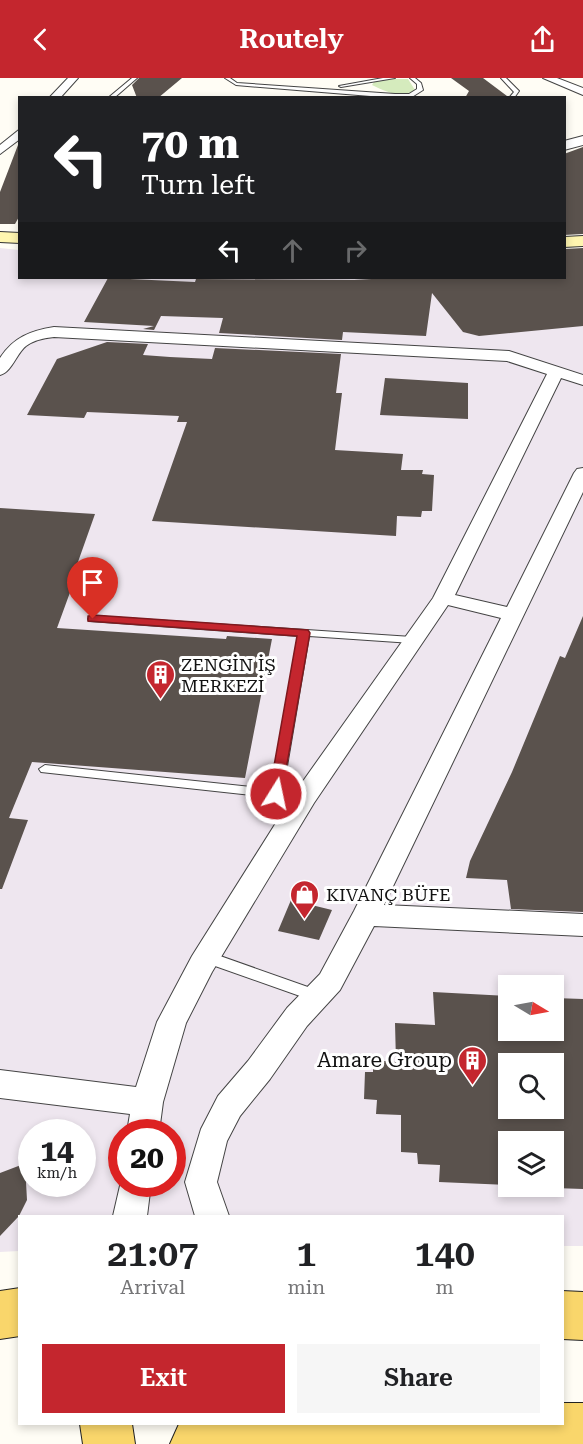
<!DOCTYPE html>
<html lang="en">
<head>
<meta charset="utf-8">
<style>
  body { margin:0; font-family:"Roboto Serif",serif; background:#f6f6f6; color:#202124; height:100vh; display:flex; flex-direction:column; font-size:22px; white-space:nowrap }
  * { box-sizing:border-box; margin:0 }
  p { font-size:20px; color:#757577 }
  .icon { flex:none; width:33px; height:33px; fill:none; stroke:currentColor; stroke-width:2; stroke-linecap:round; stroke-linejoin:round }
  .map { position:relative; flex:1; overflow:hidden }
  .panel { position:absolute; left:18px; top:1137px; width:546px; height:210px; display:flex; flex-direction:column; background:#fff; border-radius:0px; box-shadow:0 3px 9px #0003 }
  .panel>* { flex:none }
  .banner { position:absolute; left:18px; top:18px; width:548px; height:183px; border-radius:0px; box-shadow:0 3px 9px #0003; background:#202124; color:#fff; overflow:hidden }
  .needle { width:39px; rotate:100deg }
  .tools { position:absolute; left:498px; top:897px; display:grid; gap:12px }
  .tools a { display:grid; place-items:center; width:66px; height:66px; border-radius:0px; background:#fff; box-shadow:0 3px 9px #0003; font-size:30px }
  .speed { position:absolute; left:18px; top:1041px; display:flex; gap:12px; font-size:30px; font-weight:700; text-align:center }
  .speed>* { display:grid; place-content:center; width:78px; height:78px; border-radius:50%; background:#fff; box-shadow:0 3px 9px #0003; line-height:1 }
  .speed small { font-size:15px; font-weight:400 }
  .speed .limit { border:9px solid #d22; background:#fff; color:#111 }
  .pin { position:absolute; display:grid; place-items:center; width:51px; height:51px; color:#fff; margin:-62px -26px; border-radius:50% 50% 50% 0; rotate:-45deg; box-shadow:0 0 6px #0007 }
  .pin .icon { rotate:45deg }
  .me { position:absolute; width:66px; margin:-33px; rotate:10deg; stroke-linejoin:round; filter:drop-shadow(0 0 4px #0008) }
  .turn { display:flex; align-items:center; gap:21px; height:126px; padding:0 24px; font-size:27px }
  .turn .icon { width:78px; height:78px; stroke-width:2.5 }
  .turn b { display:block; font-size:42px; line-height:51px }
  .lanes { display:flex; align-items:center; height:57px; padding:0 24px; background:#0003; justify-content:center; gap:30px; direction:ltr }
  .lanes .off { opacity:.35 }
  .eta { display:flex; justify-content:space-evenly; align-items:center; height:102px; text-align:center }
  .eta b { font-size:36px; font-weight:600; line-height:42px }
  .button { display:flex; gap:12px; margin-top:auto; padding:12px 24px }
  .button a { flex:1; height:69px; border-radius:0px; background:#c4262e; color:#fff; font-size:24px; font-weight:600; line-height:69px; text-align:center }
  .button a+a { background:#f6f6f6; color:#202124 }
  header { display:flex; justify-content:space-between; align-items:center; height:78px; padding:0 24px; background:#c4262e; color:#fff; font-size:27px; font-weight:600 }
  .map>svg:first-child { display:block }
  .industrial { fill:#eee6ef; fill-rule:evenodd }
  .green { fill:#d5ebbd }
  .building { fill:#5a524d; fill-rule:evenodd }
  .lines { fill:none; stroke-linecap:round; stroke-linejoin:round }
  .service-casing { stroke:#444; stroke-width:2 }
  .minor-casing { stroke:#444; stroke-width:2 }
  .tertiary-casing { stroke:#444; stroke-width:2 }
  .secondary-casing { stroke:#333; stroke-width:2 }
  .primary-casing { stroke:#222; stroke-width:2 }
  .service { fill:#fff; fill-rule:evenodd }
  .minor { fill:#fff; fill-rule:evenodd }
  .tertiary { fill:#fff; fill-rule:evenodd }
  .secondary { fill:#fff6b0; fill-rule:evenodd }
  .primary { fill:#f9d66b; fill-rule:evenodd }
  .route { fill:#c4262e; stroke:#7f191e; stroke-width:1.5 }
  .labels { text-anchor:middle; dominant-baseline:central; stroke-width:6; stroke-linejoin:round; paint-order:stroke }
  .poi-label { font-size:18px; fill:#111; stroke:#fff; text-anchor:start }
  .near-poi-label { font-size:21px; fill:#111; stroke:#fff; text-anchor:end }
</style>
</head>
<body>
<header><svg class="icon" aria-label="back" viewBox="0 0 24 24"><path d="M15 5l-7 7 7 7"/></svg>Routely<svg class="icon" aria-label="share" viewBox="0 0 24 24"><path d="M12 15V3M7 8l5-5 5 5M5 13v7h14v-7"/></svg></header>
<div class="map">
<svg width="583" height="1366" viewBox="0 0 583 1366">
  <rect width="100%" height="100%" fill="#fffdf5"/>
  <path class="industrial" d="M0,170l19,2 1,28h544l19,-25v993h-20l-1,-30h-542l-1,35 -19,1zM508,908h46v44h-46zM508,986h46v44h-46zM32,1054h50v52h-50zM122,1054h50v52h-50zM508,1064h46v44h-46z"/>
  <path class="green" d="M394,1h14l7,11c-15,9 -28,2 -43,-5l2,-3z"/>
  <path class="building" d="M139,0h43l-24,20h-21l-5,-13z
    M451,0h32l24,18 -42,2 4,-7z
    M18,67l2,70 -5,9h-15v-32z
    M583,69v87l-19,1v-81z
    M583,170v78l-104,10 -16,-4 -31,-39 -6,43 -83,-4 -1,8 -123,-7 4,-15 -62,-2 -7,14 -11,-1 11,-3 -70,-4 24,-44 87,4 1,-3 158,1 35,-2h175v-29z
    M107,264l41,2 -5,11 27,2 42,2 3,-11 126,6 -5,39h6l-7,57 68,4 -2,16h22l-1,4 12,1 -2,36h-10l-1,6 -24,-1 -1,20 -244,-15 35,-99h-10l2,-6 -92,-4 -3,6 -57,-3 30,-56z
    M385,300l83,5v36l-88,-4z
    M0,430l95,6 -22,62h3l-19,52 169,11 1,-3 45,3 -27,139 -213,-16 -23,56 19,2 -26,69h-2z
    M583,538v296l-72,-3 -4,-29 -41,-2 4,-17 42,-89 48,-116 5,2z
    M291,822l41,10 -13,30 -41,-9z
    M433,914l75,4v34h46v-32l29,1v190l-29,-1v-46h-46v43l-69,-3 1,-17 -22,-1 -1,-11 -16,-1v-37l-25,-1 1,-14 -13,-1 1,-27h8v-12l23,2 -1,-39 40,2zM508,986h46v44h-46z
    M21,1087l5,17 1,18 -8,16 -19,20v-63z"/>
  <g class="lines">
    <defs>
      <path id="service" d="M132,0h5l-23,20h-6z
        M225,0h5l7,5 158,11h14l8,-5v-5l-7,-6h5l6,5 2,7 -11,7 -17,1 -159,-13z
        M383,0h12l-54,9 -2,-1z
        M501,0h5l13,13 -5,7h-5l5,-6z
        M93,538l319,21 5,3 -5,3 -103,-7 -26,154 26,4 2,3 -6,4 -264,-29 -2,-3 6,-4 226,24 27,-153 -209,-15 -1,-2 1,-2z
        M206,873l116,41 2,4 -2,4 -5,2 -116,-41 -2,-4 2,-4z"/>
      <path id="minor" d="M68,0h10l-18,20h-11z
        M543,0h14l26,10v7z
        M20,51v10l-20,15v-9z
        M54,249l455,24 74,24v10l-22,-7 -106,217 52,12 67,-134 3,-4 6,-1v24l-199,413 199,9v22l-209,-10 -34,64 -33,36 -37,53 -30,37 -13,25 -10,41 12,34h-34l-10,-34 16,-53 17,-33 30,-35 39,-53 33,-34 34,-63 147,-293 -53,-13 -134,198 -102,169 -26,51 -23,79 -4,30h-32l3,-18 -130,-16v-28l136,17 21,-65 35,-66 104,-165 137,-193 114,-224 -40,-13 -453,-24c-10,1 -20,3 -28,9 -10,8 -14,26 -26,29v-17c14,-21 30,-27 54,-31z
        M122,1099v7h29l-4,32h-34z"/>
      <path id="tertiary" d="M583,58v9l-19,5v-9z"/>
      <path id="secondary" d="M0,154l20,1v10l-20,-1z
        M583,158v10l-19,1v-10z"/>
      <path id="primary" d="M20,1210v48l-20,3v-48z
        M562,1213l21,1v48l-21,-1z
        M562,1325h21v41h-413l9,-20h383z
        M80,1346h52l3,20h-52z"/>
    </defs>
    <use href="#service" class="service-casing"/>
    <use href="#minor" class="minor-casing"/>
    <use href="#tertiary" class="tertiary-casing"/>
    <use href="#secondary" class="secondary-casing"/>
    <use href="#primary" class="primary-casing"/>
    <use href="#service" class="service"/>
    <use href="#minor" class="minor"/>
    <use href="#tertiary" class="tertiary"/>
    <use href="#secondary" class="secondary"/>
    <use href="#primary" class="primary"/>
  </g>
  <path class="route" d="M93,537l215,15 2,3 -29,165 -5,1 -7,-5 28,-158 -209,-15v-5z"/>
  <defs>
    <symbol id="building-pin" viewBox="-11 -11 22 30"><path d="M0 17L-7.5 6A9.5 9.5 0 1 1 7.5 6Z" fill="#c4262e" stroke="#fff"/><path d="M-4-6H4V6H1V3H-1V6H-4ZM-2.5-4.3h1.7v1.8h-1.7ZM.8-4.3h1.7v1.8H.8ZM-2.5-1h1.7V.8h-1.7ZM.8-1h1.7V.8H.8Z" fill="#fff"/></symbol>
    <symbol id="shop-pin" viewBox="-11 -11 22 30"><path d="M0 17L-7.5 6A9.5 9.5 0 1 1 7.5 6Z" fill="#c4262e" stroke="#fff"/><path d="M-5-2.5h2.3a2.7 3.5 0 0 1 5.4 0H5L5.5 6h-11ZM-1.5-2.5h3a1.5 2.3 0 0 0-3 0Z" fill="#fff"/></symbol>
  </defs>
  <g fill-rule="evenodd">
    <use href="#building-pin" x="144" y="580" width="33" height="45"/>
    <use href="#shop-pin" x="288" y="800" width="33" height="45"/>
    <use href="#building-pin" x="456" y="966" width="33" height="45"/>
  </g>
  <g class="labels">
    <g class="poi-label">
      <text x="181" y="586">ZENGİN İŞ<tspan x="181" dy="21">MERKEZİ</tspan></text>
      <text x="326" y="816">KIVANÇ BÜFE</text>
    </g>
    <g class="near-poi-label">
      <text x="452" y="982">Amare Group</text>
    </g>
  </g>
</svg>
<div class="tools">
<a><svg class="needle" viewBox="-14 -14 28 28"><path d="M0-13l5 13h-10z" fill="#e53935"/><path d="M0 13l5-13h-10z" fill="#757577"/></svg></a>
<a><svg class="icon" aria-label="search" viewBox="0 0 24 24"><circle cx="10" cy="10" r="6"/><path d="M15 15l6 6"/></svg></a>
<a><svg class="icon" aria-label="layers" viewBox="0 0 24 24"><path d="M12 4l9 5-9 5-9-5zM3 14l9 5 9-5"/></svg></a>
</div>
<div class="speed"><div>14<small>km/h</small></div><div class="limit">20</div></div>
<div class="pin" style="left:93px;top:541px;background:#d93025"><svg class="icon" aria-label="arrive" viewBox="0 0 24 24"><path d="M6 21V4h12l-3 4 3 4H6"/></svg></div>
<svg class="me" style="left:276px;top:716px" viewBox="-20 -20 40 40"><circle r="17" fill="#c4262e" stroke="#fff" stroke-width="3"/><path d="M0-11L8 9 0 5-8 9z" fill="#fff"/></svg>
<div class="banner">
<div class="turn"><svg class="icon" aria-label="left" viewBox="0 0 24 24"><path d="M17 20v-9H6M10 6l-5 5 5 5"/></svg><div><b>70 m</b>Turn left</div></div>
<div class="lanes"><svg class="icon" aria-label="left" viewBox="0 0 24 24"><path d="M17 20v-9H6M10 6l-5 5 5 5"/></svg><svg class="icon off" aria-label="ahead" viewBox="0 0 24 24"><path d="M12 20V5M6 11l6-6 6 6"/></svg><svg class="icon off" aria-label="right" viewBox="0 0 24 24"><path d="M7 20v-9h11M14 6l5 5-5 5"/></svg></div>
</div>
<section class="panel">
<div class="eta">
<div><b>21:07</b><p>Arrival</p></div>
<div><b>1</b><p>min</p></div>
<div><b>140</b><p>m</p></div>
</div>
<div class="button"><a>Exit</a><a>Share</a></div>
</section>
</div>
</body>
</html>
